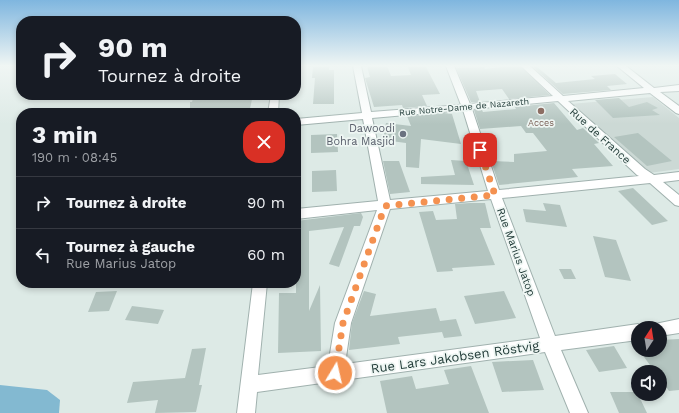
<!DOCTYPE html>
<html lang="fr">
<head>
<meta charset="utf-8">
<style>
  body { margin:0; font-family:"Work Sans",sans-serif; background:#20242c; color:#f1f3f6; height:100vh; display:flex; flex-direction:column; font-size:15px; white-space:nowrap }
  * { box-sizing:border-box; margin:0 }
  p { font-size:13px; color:#9ea1a6 }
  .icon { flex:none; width:22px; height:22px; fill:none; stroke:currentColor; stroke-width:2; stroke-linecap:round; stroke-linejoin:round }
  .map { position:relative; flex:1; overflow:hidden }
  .side { position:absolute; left:16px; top:108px; width:285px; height:180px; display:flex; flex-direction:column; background:#171b24; border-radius:16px; box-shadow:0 2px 6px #0003 }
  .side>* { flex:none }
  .hud { position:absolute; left:16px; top:16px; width:285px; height:84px; border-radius:16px; box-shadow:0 2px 6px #0003; background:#171b24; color:#f1f3f6; overflow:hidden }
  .needle { width:26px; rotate:12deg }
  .fabs { position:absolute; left:631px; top:321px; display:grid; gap:8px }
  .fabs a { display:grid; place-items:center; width:36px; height:36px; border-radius:50%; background:#171b24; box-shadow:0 2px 6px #0003; font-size:20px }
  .pin { position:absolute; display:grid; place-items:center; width:34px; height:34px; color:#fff; margin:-17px; border-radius:8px; box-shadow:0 2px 6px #0006 }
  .me { position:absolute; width:44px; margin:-22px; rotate:9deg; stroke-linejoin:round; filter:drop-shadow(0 0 3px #0008) }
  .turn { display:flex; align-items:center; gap:14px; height:84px; padding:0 16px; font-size:18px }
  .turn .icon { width:52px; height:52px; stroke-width:2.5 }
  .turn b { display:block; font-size:28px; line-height:34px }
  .round { display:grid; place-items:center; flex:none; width:42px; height:42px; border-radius:16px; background:#20242c }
  .head { display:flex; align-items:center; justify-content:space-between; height:68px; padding:0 16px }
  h1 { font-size:24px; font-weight:700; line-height:30px }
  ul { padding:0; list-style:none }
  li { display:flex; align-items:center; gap:12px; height:52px; padding:0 16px; border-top:1px solid #363941 }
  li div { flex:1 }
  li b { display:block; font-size:15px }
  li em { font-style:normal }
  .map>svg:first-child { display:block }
  .built { fill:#ccd9d5 }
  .water { fill:#83b9d1 }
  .building { fill:#b3c4bf }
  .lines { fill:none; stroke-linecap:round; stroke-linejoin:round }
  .minor-casing { stroke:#a0b1ae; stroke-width:2 }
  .minor { fill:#fff; fill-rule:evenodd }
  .route { stroke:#f49150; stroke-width:7; stroke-dasharray:0 12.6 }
  .education-dot { fill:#8d6e63; stroke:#eef6f3; stroke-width:1.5 }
  .worship-dot { fill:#6b7280; stroke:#eef6f3; stroke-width:1.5 }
  .labels { text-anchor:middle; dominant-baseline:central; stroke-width:3.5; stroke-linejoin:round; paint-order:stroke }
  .far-street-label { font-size:9px; fill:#1f3936; stroke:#eef6f3 }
  .far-education-label { font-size:9px; fill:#785e54; stroke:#eef6f3 }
  .worship-label { font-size:11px; fill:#5b616d; stroke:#eef6f3; text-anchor:end }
  .street-label { font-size:11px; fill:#1f3936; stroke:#eef6f3 }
  .near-street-label { font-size:13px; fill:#1f3936; stroke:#eef6f3 }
</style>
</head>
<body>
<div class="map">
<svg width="679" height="413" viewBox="0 0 679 413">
  <rect width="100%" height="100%" fill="#ddeae6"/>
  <path class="built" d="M653,97l26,21v51l-30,4 -79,-69z"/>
  <path class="water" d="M0,385l47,5 13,10 -1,13h-59z"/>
  <path class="building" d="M367,66h20l4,10 20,-1 -3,-8h18l14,27 -18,1 5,11 -24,2 -1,-3 -28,2 -9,-29 5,-1z
    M511,66h9l30,29 -41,4 -7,-10 -26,2 4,11h-9l-15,-34 28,-1 1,2z
    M532,66h4l20,17 39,-4 -4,-3 24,-2 12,10 -20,2 4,4 -48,4z
    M313,67h16v3h5v34h-21l2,-26h-3z
    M194,95h14l-1,5 36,-2 1,-3h9l-4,18h-8v-2h-8v2h-43v-11h2z
    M619,98l10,9 18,-5 11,6 -6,2 8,5 -47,3 -18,-18z
    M554,103l23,27 6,-2 16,15 -5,1 19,22 -41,3 6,8 -79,8 -8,-24 23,1v-8l33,-3 -14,-18h-7l-5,-7 -41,3 -6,-19h8l1,2 33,-3 -1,-2z
    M444,113l8,1 9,30 -40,-5 -2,29 -13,-1v-24l-23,-3 3,-17 25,3 -4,-10z
    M638,133l34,28 -25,5 -33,-29z
    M337,134l1,18 -27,1v-18z
    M451,160l15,1 8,24 -53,-1v-7l34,-2z
    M383,161h16l11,31 -20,2z
    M336,170l1,21 -25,1v-21z
    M633,188l35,33 -16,4 -34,-34z
    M470,203h15l6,25h-11l15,37 -43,3 1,3 -16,1 -18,-60 14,-1 3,9 21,-1 -2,-15z
    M543,203l17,2 7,22 -41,-5 -3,-13 23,2z
    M361,213l2,4 -3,9h-6l-15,41 -10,-3 15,-37 -35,4v80l11,-26 1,66 -43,2 1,-60h17v-72z
    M593,236l23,4 15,41 -26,-4z
    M559,269h12l5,10h-12z
    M117,291l-8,20 -21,1 8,-20z
    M364,291l12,3 -6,22 66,-8 4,13 16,-2 6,17 -18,2 -2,-6 -44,5 2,7 -51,6 3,-27z
    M504,291l12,27 -41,6 -11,-28z
    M132,306l32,4 -6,14 -33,-4z
    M679,339v51l-10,1 -9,-13v-6h-5l-16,-22h21v-10z
    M614,346l13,22 -28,4 -13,-22z
    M206,348l-7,37h3l-6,27 -41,1 3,-13 -31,3 6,-21 52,-4 7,-29z
    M533,360l11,30 -42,2 -10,-30z
    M471,366l18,47h-102l-7,-32 32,-5 4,13 33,-5 -5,-14z
    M610,392h27l10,21h-28z"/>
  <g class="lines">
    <defs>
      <path id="minor" d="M353,66h8l10,46 90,-7 -15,-39h8l16,38 83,-8 -32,-30h9l33,30 81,-8 -27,-22h9l28,22 25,-3v6l-19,1 19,14v8l-3,-1 -26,-20 -82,8 77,68 9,6 25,-3v8l-16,2 16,13v11l-4,-1 -25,-22 -148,15 53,138 83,-12 6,4h-6v12l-77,10 27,63h-18l-25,-61 -288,40 -2,21h-18l16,-130h14l-9,92 70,-9 7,-43 42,-113 -81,9v-10l82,-8 -15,-82 -67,6v-6l66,-6zM558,101l79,74 2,1 -140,14 -27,-81zM463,110l25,81 -98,9 -18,-82zM491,199l49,139 -195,26 6,-41 39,-114z
        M271,95h8l-1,18h-10z
        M679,319v14l-19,3v-8h-7l2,-4z"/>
    </defs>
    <use href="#minor" class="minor-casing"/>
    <use href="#minor" class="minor"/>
  </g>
  <linearGradient id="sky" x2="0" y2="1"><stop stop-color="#7fb6df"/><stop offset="0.53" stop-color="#f0f6f4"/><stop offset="1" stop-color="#f0f6f4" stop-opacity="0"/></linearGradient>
  <rect width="679" height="124" fill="url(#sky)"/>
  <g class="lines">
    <path class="route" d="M335,373l8,-50 42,-117 110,-11 -15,-45"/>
  </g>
  <circle class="education-dot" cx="541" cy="111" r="4"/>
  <circle class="worship-dot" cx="403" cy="134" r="4"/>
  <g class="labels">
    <g class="far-street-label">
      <text transform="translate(464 107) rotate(-5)">Rue Notre-Dame de Nazareth</text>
    </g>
    <g class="far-education-label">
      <text x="541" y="123">Acces</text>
    </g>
    <g class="worship-label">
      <text x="395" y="128">Dawoodi<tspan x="395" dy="13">Bohra Masjid</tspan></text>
    </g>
    <g class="street-label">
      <text transform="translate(600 136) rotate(42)">Rue de France</text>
      <text transform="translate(516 252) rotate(70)">Rue Marius Jatop</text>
    </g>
    <g class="near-street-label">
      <text transform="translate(455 357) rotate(-8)">Rue Lars Jakobsen Röstvig</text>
    </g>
  </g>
</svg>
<div class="fabs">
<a><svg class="needle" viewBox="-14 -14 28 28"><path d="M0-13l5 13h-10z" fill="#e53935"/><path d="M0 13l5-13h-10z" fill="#9ea1a6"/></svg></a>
<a><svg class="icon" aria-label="sound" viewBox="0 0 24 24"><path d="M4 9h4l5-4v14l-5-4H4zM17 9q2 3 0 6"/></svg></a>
</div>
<div class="pin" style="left:480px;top:150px;background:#d93025"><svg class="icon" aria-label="arrive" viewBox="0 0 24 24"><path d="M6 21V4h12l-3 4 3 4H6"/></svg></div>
<svg class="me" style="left:335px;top:373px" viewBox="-20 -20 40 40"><circle r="17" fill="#f49150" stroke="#fff" stroke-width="3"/><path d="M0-11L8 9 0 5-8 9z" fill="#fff"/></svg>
<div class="hud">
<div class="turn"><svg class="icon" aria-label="right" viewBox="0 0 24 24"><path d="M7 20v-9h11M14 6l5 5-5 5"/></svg><div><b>90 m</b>Tournez à droite</div></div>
</div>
<section class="side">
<div class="head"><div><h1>3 min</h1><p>190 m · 08:45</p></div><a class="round" style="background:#d93025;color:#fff"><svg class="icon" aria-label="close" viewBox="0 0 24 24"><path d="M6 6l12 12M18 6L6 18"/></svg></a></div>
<ul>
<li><svg class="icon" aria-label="right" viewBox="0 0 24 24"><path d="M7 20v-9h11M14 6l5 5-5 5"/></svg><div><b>Tournez à droite</b></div><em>90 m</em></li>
<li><svg class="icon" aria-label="left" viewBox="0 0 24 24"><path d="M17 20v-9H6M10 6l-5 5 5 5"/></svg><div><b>Tournez à gauche</b><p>Rue Marius Jatop</p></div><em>60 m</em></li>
</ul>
</section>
</div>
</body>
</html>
